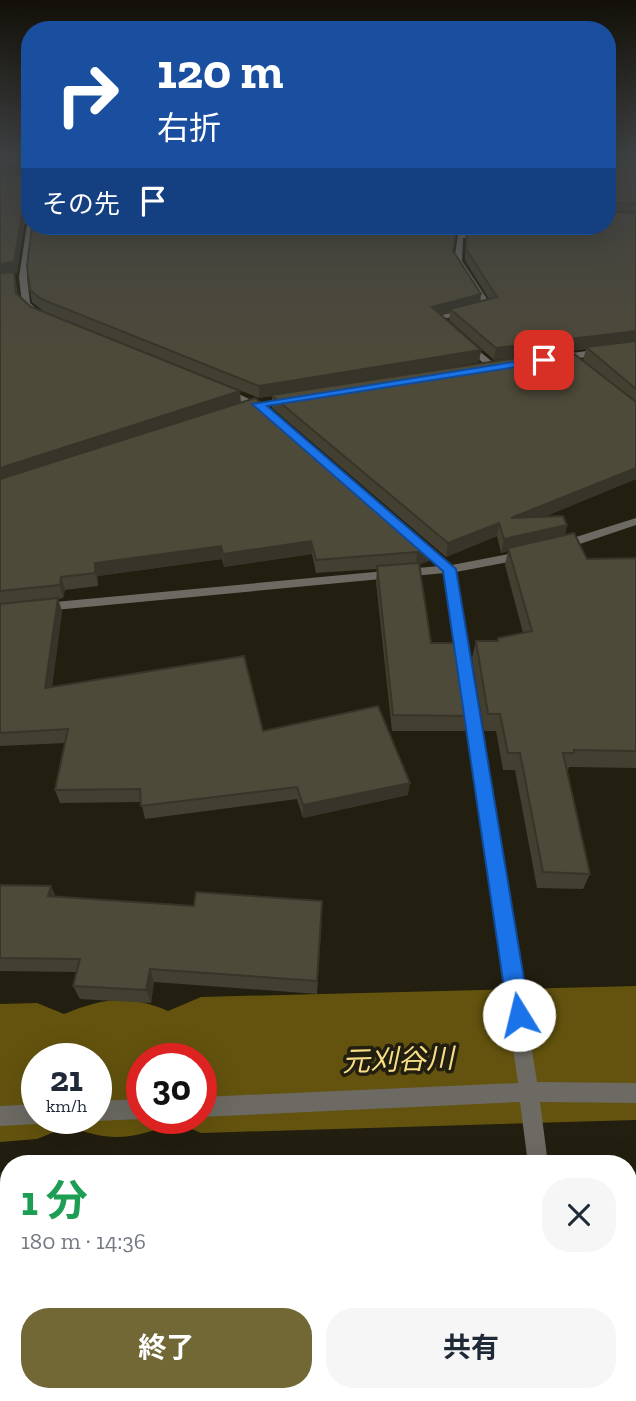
<!DOCTYPE html>
<html lang="ja">
<head>
<meta charset="utf-8">
<style>
  body { margin:0; font-family:"Zilla Slab","Noto Sans JP",serif; background:#f6f6f7; color:#1f2937; height:100vh; display:flex; flex-direction:column; font-size:26px; white-space:nowrap }
  * { box-sizing:border-box; margin:0 }
  p { font-size:23px; color:#747a83 }
  .icon { flex:none; width:38px; height:38px; fill:none; stroke:currentColor; stroke-width:2; stroke-linecap:round; stroke-linejoin:round }
  .map { position:relative; flex:1; overflow:hidden }
  .sheet { position:absolute; left:0px; top:1155px; width:637px; height:247px; display:flex; flex-direction:column; background:#fff; border-radius:28px 28px 0 0; box-shadow:0 7px 28px #0002 }
  .sheet>* { flex:none }
  .banner { position:absolute; left:21px; top:21px; width:595px; height:214px; border-radius:28px; box-shadow:0 7px 28px #0002; background:#1a4fa0; color:#fff; overflow:hidden }
  .speed { position:absolute; left:21px; top:1043px; display:flex; gap:14px; font-size:35px; font-weight:700; text-align:center }
  .speed>* { display:grid; place-content:center; width:91px; height:91px; border-radius:50%; background:#fff; box-shadow:0 7px 28px #0002; line-height:1 }
  .speed small { font-size:18px; font-weight:400 }
  .speed .limit { border:10px solid #d22; background:#fff; color:#111 }
  .pin { position:absolute; display:grid; place-items:center; width:60px; height:60px; color:#fff; margin:-30px; border-radius:14px; box-shadow:0 4px 10px #0006 }
  .me { position:absolute; width:77px; margin:-38px; rotate:351deg; stroke-linejoin:round; filter:drop-shadow(0 0 5px #0008) }
  .turn { display:flex; align-items:center; gap:24px; height:147px; padding:0 21px; font-size:32px }
  .turn .icon { width:91px; height:91px; stroke-width:2.5 }
  .turn b { display:block; font-size:49px; line-height:60px }
  .then { display:flex; align-items:center; height:66px; padding:0 21px; background:#0003; gap:14px; font-size:26px }
  .round { display:grid; place-items:center; flex:none; width:74px; height:74px; border-radius:28px; background:#f6f6f7 }
  .head { display:flex; align-items:center; justify-content:space-between; height:119px; padding:0 21px }
  h1 { font-size:42px; font-weight:700; line-height:52px; color:#1e9e55 }
  .cta { display:flex; gap:14px; margin-top:auto; padding:14px 21px }
  .cta a { flex:1; height:80px; border-radius:28px; background:#716836; color:#fff; font-size:28px; font-weight:700; line-height:80px; text-align:center }
  .cta a+a { background:#f6f6f7; color:#1f2937 }
  .map>svg:first-child { display:block }
  .lines { fill:none; stroke-linecap:round; stroke-linejoin:round }
  .river { fill:#63530e; fill-rule:evenodd }
  .service { fill:#6c6a63; fill-rule:evenodd }
  .minor { fill:#6c6a63; fill-rule:evenodd }
  .wall { fill:#434032; fill-rule:evenodd }
  .shaded-wall { fill:#373429 }
  .building { fill:#4e4a3a; stroke:#373429; stroke-width:2 }
  .route { fill:#1a73e8; stroke:#114b97; stroke-width:2 }
  .labels { text-anchor:middle; dominant-baseline:central; stroke-width:7; stroke-linejoin:round; paint-order:stroke }
  .near-water-label { font-size:28px; font-style:italic; fill:#f9df84; stroke:#221e10 }
</style>
</head>
<body>
<div class="map">
<svg width="636" height="1401" viewBox="0 0 636 1401">
  <rect width="100%" height="100%" fill="#221e10"/>
  <g class="lines">
    <path class="river" d="M636,986v134l-435,13 -26,-11c-40,17 -65,21 -106,4l-32,13 -37,3v-138l37,-1 27,11c39,-16 65,-20 104,-3l33,-14zM37,1059h59v59h-59zM142,1059h59v59h-59z"/>
    <path class="service" d="M458,235h26l4,2 -4,2 -21,-1 -1,23 31,47 -50,11 7,7 -4,3 -12,-9v-4l50,-9 -30,-46z
      M467,341l28,23v4h-6l-25,-22 -1,-2z"/>
    <path class="minor" d="M30,223v3h3l-6,51 3,26 13,12 -4,2 -17,-13 -3,-27 8,-52z
      M636,344v6l-78,11 -4,-3 4,-3z
      M224,387l44,21 2,2 -8,2 -41,-20 -2,-2z
      M636,518v7l-71,24 -4,1 -6,-4 2,-3z
      M416,536l36,29 72,-14 6,4 -6,4 -68,13 81,510 99,1v20l-96,-1 8,62h-20l-8,-62 -319,15v-20l317,-14 -73,-510 -401,38 -6,-4 6,-4 395,-37 -27,-23 -2,-3z
      M142,1099v19h2l-2,1 -46,2 -7,-3h7v-17z
      M37,1104v14h8l-1,3 -7,3 -37,2v-20z
      M554,1393h24l1,8h-24z"/>
  </g>
  <path class="wall" d="M0,156h30v66l-1,-1 -5,4 -7,48h-3l4,21 13,13 210,96 188,158 -10,3 12,79 37,73 -3,15h-73l-16,-149 1,-13 -61,4 -4,-19 -88,13 -2,-8 -124,17v10l-33,4 -2,8 -5,1 4,13 -10,75 211,44 145,64 -105,23 -6,-19 -152,20 -4,-17 -81,1 -5,-13 10,-47 -65,3z
    M607,156h29v323l-92,38 23,8 -2,10 22,24 49,-1v210l-67,-1 -1,3h-1l23,104 -7,15 -46,-1 -22,-118h-12l-7,-39h-12l-12,-73 4,-17h21l1,-3 25,-5 -18,-68 3,-14 -7,2 -4,-17 -51,21 -174,-149v-12l-13,2 -216,-87 -11,-9 -2,-12 2,-64h471l-1,6 8,1 3,-3v-4h94zM456,233h10l-1,27 24,39 -9,2 -27,-49zM450,313l-1,7 45,40 39,-5 -149,23 95,-16 2,-12 -40,-35zM586,349l-3,11 14,12 -27,-21z
    M0,885l51,1 5,11 266,18 -5,79 -163,-12 -3,21 -71,-4 -7,-13 4,-14 -77,-1z
    M0,1174l9,1v121l-9,-1z
    M75,1393h158v8h-77z"/>
  <path class="shaded-wall" d="M28,166l2,9 -30,2v-10z
    M26,210l3,11 -5,4 -7,48h-3l5,31 -19,-29v-11l22,-50z
    M481,294l-1,11 -30,4v4l-20,5 2,-11z
    M636,331v11l-142,18 2,-12z
    M481,350l-2,12 -220,36v-12z
    M240,391l1,13 -241,78v-14z
    M636,468v11l-127,52 2,-13z
    M499,523l-2,13 -51,21 2,-14z
    M567,525l-3,13 -56,10v3l-7,2 3,-14z
    M311,541l1,13 -88,13 -1,-13z
    M221,546l1,13 -124,17v10l-3,-13v-10z
    M431,548l-2,13 -13,5 1,-14z
    M61,577l4,13 -2,8 -3,-13z
    M58,598l4,14 -12,89 -5,-13z
    M410,783l-2,12 -105,23v-13z
    M51,886l6,14 -9,-4z
    M322,901v14l-5,79v-13z
    M150,969l4,13 -3,21 -5,-13z
    M230,1393h3v8h-3z"/>
  <path class="building" d="M0,156h30v12l-2,-2 -28,1z
    M607,156h29v48l-28,-1 1,8 27,2v118l-140,17 -46,-39 47,-12 -31,-48 1,-19 43,3 5,-5v-2h92z
    M30,170v43l-4,-3 -4,4 -8,48 -14,2v-88l28,-1z
    M32,226h425l-4,25 28,43 -49,13 49,43 -222,36 -218,-87 -11,-9 -3,-24z
    M14,272l2,21 15,14 209,84 -240,77v-195z
    M636,341v48l-50,-42z
    M569,350l67,52v66l-125,50 52,-2 4,9 -63,14 -5,-16 -51,20 -177,-148z
    M255,398l176,150 -14,4 -101,8 -5,-19 -88,13 -2,-8 -126,17v10l-34,4 -1,8 -60,6v-112z
    M574,533l13,26 49,-1v193l-62,-1v3h-11l27,121 -47,-2 -23,-119h-12l-8,-39h-12l-12,-73h22v-3l34,-7 -24,-83z
    M419,563l12,80h26l11,73 -75,-1 -16,-149z
    M58,598l-13,90 199,-32 19,75 115,-25 32,77 -107,22 -6,-18 -156,19 -1,-17 -85,1 13,-61 -68,4v-129z
    M0,885l51,1 -3,10 146,10 2,-14 126,9 -5,80 -167,-12 -4,21 -73,-4 7,-27 -80,-1z
    M0,1174l9,1v116l-9,-1z
    M91,1393h139v8h-59z
    M334,1393h174l1,8h-175z"/>
  <linearGradient id="sky" x2="0" y2="1"><stop stop-color="#131009"/><stop offset="0.44" stop-color="#3e4142"/><stop offset="1" stop-color="#3e4142" stop-opacity="0"/></linearGradient>
  <rect width="636" height="352" fill="url(#sky)"/>
  <path class="route" d="M544,357l4,5 -281,44 189,163 74,446 -3,7 -8,3 -7,-3 -4,-7 -65,-444 -191,-167z"/>
  <g class="labels">
    <g class="near-water-label">
      <text transform="translate(398 1060) rotate(-2)">元刈谷川</text>
    </g>
  </g>
</svg>
<div class="speed"><div>21<small>km/h</small></div><div class="limit">30</div></div>
<div class="pin" style="left:544px;top:360px;background:#d93025"><svg class="icon" aria-label="arrive" viewBox="0 0 24 24"><path d="M6 21V4h12l-3 4 3 4H6"/></svg></div>
<svg class="me" style="left:519px;top:1015px" viewBox="-20 -20 40 40"><circle r="19" fill="#fff"/><path d="M0-13L10 11 0 6-10 11z" fill="#1a73e8"/></svg>
<div class="banner">
<div class="turn"><svg class="icon" aria-label="right" viewBox="0 0 24 24"><path d="M7 20v-9h11M14 6l5 5-5 5"/></svg><div><b>120 m</b>右折</div></div>
<div class="then">その先<svg class="icon" aria-label="arrive" viewBox="0 0 24 24"><path d="M6 21V4h12l-3 4 3 4H6"/></svg></div>
</div>
<section class="sheet">
<div class="head"><div><h1>1 分</h1><p>180 m · 14:36</p></div><a class="round"><svg class="icon" aria-label="close" viewBox="0 0 24 24"><path d="M6 6l12 12M18 6L6 18"/></svg></a></div>
<div class="cta"><a>終了</a><a>共有</a></div>
</section>
</div>
</body>
</html>
